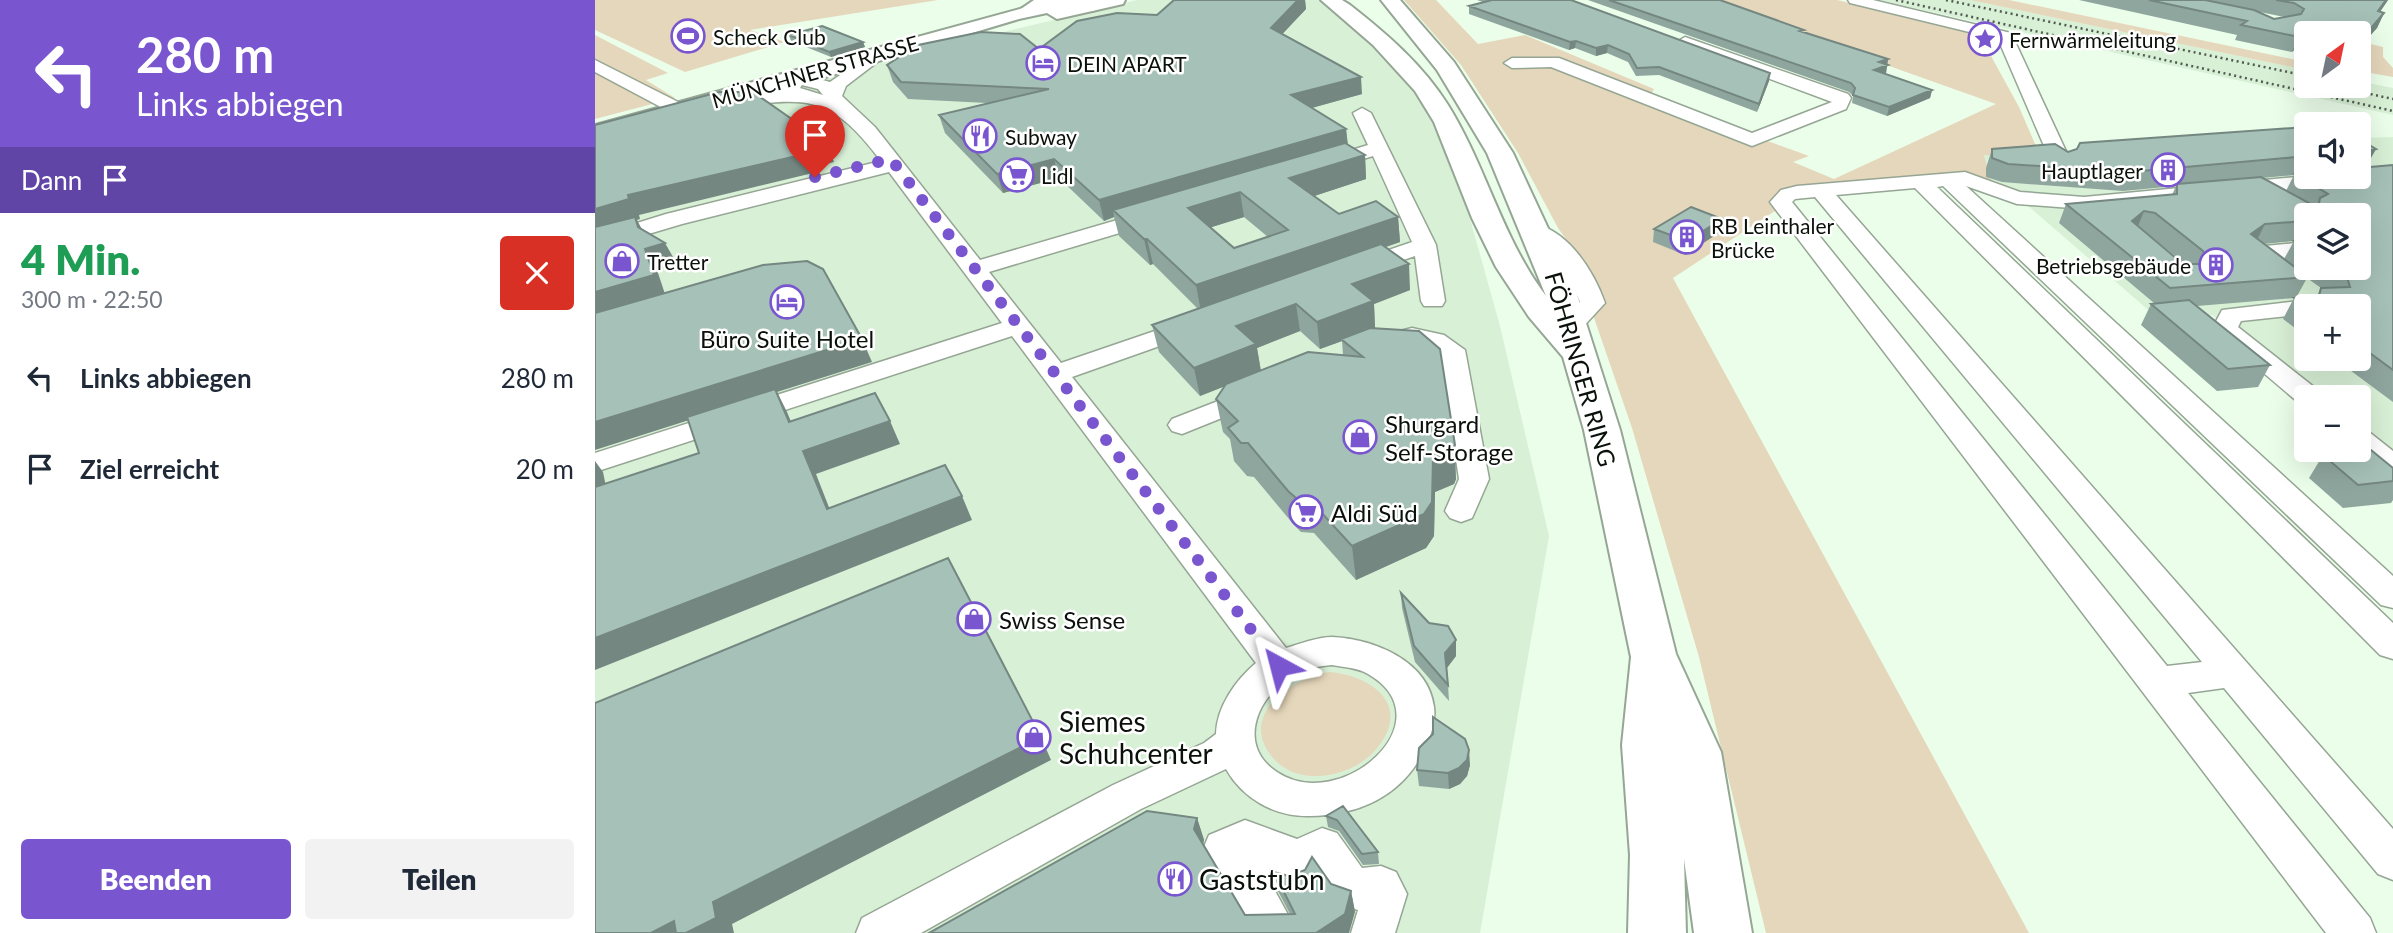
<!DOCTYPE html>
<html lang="de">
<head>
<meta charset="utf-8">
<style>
  body { margin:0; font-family:Lato,sans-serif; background:#f2f2f3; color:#1f2937; height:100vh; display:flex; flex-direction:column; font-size:26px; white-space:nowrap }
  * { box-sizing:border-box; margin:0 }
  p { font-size:23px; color:#747a83 }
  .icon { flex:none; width:38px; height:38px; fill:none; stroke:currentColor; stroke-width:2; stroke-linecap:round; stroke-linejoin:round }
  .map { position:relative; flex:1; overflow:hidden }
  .sheet { display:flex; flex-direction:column; background:#fff; width:595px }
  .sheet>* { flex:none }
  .guide { background:#7956d0; color:#fff; overflow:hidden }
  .needle { width:46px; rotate:33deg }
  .controls { position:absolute; left:1699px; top:21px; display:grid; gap:14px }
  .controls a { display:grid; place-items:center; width:77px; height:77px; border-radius:7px; background:#fff; box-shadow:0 7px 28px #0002; font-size:35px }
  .pin { position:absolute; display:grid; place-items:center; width:60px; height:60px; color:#fff; margin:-72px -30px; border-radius:50% 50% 50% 0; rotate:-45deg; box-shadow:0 0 7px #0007 }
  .pin .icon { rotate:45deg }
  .me { position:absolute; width:77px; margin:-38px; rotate:322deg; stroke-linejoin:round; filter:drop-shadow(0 0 5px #0008) }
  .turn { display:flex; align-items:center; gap:24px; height:147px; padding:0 21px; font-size:32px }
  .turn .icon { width:91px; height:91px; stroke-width:2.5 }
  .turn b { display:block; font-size:49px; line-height:60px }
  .then { display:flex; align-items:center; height:66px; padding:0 21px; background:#0003; gap:14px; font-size:26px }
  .round { display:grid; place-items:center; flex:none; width:74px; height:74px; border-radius:7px; background:#f2f2f3 }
  .overview { display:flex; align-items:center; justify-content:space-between; height:119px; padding:0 21px }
  h1 { font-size:42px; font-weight:800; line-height:52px; color:#1e9e55 }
  .primary-button { display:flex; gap:14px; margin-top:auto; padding:14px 21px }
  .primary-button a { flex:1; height:80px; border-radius:7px; background:#7956d0; color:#fff; font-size:28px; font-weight:800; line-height:80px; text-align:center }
  .primary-button a+a { background:#f2f2f3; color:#1f2937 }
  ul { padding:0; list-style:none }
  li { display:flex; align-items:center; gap:21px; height:91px; padding:0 21px }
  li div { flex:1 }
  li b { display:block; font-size:26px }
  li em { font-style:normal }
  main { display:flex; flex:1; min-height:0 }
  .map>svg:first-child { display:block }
  .built { fill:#d8f0d6; fill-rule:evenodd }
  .green { fill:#e5d7bb }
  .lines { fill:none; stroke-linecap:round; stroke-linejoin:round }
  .minor-casing { stroke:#95a694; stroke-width:3 }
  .major-casing { stroke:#95a694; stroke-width:4 }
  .highway-casing { stroke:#95a694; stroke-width:4 }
  .minor { fill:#fff; fill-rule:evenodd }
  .major { fill:#fff; fill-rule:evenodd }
  .highway { fill:#fff; fill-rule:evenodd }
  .rail { stroke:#515b51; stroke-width:2.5; stroke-dasharray:2 3.5; stroke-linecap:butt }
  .wall { fill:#8fa69e; fill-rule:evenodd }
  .shaded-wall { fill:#748781 }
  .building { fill:#a6c1b8; stroke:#748781; stroke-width:2; fill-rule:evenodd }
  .route { stroke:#7956d0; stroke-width:12; stroke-dasharray:0 21.6 }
  .labels { text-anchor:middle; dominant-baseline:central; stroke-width:5; stroke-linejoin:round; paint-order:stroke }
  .far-poi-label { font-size:21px; fill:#0a100a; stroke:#fff; text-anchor:start }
  .far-street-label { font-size:21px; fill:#0a100a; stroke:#fff }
  .poi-label { font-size:24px; fill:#0a100a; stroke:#fff; text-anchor:start }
  .street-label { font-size:24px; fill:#0a100a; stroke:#fff }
  .near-poi-label { font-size:28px; fill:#0a100a; stroke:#fff; text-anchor:start }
</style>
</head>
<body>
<main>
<section class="sheet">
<div class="guide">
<div class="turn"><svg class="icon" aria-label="left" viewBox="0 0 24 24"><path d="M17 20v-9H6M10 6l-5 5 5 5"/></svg><div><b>280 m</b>Links abbiegen</div></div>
<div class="then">Dann<svg class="icon" aria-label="arrive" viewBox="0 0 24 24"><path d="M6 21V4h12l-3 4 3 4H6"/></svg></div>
</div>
<div class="overview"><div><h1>4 Min.</h1><p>300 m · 22:50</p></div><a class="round" style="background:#d93025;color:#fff"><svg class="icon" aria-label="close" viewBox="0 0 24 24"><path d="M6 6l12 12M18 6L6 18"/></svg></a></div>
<ul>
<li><svg class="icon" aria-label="left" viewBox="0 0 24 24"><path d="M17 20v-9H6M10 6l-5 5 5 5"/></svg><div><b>Links abbiegen</b></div><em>280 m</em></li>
<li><svg class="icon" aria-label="arrive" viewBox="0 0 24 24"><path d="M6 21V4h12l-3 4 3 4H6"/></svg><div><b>Ziel erreicht</b></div><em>20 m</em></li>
</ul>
<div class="primary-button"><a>Beenden</a><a>Teilen</a></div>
</section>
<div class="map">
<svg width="1798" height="933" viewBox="0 0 1798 933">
  <rect width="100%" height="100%" fill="#ebfeea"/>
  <path class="built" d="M542,0h188l93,89 30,51 52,186 49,210 -69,397h-885v-792l338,-92z
    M1284,0h91l336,70 1,16h52v-5l34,7v27z
    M1798,137v326l-34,-27v-39h-47l-100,-82 -51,6 -142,-123 -40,-17 12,-1 -7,-25 58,5 264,-19 1,36h52v-39zM1712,215h52v53h-52zM1712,306h52v53h-52z"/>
  <path class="green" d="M0,0h343l-188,30 35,12 -100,30 -90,-42z
    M809,0h32l42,44 47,-9 129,54 -5,9 160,58 -16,6 41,17 162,-75 -256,-91 -27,-13h124l131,30 17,15 34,62 23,53 -58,-5 7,25 -212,11 -7,8 6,10 -105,69 356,655h-263l-67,-276 -67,-229 -40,-116 5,-29 -39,-55 -40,-75 -57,-88z
    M1375,0h39l297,62v8z
    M0,35l73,38 -22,7 29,18 -80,21z
    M1764,41l24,6v10l10,11v9l-34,-6z
    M734,672c41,3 83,32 49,75 -22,29 -77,42 -104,12 -38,-43 16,-80 55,-87z"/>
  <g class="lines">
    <defs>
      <path id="minor" d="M1253,0h25l138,33 60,129 -3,4 -7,2 -10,-6 -53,-123 -148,-36z
        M1090,37l163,57 3,4 -5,11 -94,37 -201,-79 -39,1 -8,-5 8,-5h47l193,75 80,-31 -153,-57 -2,-3z
        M283,49l6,2v6l-38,29 -4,10 33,31 105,133 175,-51 11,6 -3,5 -174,52 72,91 123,-42h18l4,5 -4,5 -130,46 214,271c14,-4 31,-11 46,-11 41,2 96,23 102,70 2,16 -4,31 -11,46 -23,44 -65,62 -113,63 -35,1 -67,-17 -84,-47l-85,40 -220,124h-65l6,-15 251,-133 91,-42 12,-9c1,-28 20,-54 40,-71l-244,-327 -417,136v-19l407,-130 -113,-151 -207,52 -87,26v-14l71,-22 215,-53c-55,-73 -76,-61 -160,-54l-9,-5 9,-5 61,-6 9,-17 6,-1 33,9zM207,85l16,4 5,6 -23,-7zM737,665c11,2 27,3 36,9 80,46 -27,141 -91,98 -42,-27 -19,-79 19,-98 11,-6 24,-8 36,-9z
        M0,60l89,45 3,4 -3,4h-12l-77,-41z
        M767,108l9,5 65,132 9,56 -3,5h-18l-3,-5 -6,-45 -56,19 -8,-2 -4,-5 4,-5 61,-21 -39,-86 -50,15 -10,-6 3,-4 52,-16 -15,-32z
        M1798,168v12l-309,29 -67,-5 -51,-18 427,390v32l-12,-3 -438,-419 -6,1 456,436v36l-13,-4 -465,-467 -79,7 557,634v51l-15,-6 -154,-186 -36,5 182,225 6,15h-50l-556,-731 11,-12 16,-4 168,-14 55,20 64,5 223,-21 52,1v-6zM1220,197l387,465 -35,4 -375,-464 3,-3z
        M941,224c34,9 58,48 69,79l-24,26h-18l-4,-5 21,-22 -16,-36 -39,-35z
        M1712,242v14l-30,3 7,7 -4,5c-14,4 -28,-5 -36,-17l11,-7z
        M1712,300l12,6h-12v8l-66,7 -3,6 81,64 4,6h-16v8l-8,-2 -87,-74 10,-19z
        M817,328l32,7 21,15 24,129 -17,39 -11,4 -11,-4 -5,-7 14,-32 -19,-126c-28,-17 -39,1 -64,-6l-4,-5 4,-5z
        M659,387l10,2 4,6 -4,6 -82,33 -10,-3 -4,-6 4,-6z
        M1764,429l10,3 24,19v25l-11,-3 -27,-23h4z
        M650,820l52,19 25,-11 15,5 25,35 19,-2 15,6 11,22 -12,39h-44l7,-23 -21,-6 -21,-31 -8,16 -15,6 -19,-6 24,44h-47l-48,-84 6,-14z"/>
      <path id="major" d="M458,0h72l-2,4 -66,15 -10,-6 -28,6 -214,64 -210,56v-14z"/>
      <path id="highway" d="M439,0h23l-22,15h-14l-3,-4z
        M479,0h24l5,5 -10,6z
        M726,0h21l8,5c37,29 73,60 98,100 38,61 54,133 98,191l-59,-143 -50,-83 -56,-70h19l54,62 59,91 60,129 47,148 56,224 45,98 31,181h-58l-10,-74 2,74h-58l2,-78 -8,-110 9,-88 -47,-227 -21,-73 -34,-40 -33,-50 -24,-49 -38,-96 -19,-31 -42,-46z"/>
    </defs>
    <use href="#minor" class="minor-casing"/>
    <use href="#major" class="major-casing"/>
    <use href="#highway" class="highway-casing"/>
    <use href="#minor" class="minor"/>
    <use href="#major" class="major"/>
    <use href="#highway" class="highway"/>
    <path class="rail" d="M1301,0l497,111
      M1351,0l361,76
      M1738,86l60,13"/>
  </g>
  <path class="wall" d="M579,0h131l1,9 -24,25 80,60 -50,14 34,21 2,16 17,10 1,24 -52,17 25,18 59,3 2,25 -15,5 25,43 -36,14 1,24 81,151 -2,5 -19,8 -1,44 -8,12 -70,32 -42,-47 -13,-1 -7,-7 -40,-48 -7,-1 -13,-15 -4,-22 -7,-7 -7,-33 9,-13 -25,10 -41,-44 -7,-27 46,-16 -45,-45 -3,1 -31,-29 -5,-19 -10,4 -45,-43 -56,15 -58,-60 -6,-18 48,-12 -79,-4 -15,-17 -6,-17 152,-16 118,-34zM649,217l24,20 -34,11 -23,-21zM705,331l20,18 22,-8 1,14 -82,16 -4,-23z
    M882,0h94l198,81 -12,31 -98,-37 -23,1 -8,-14 -21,-9 -11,3 -21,-8 -6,2 -100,-36v-8l14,-4z
    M993,0h132l83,33 85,26 -2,14 -2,1 48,16 -2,8 -43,18 -35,-13 1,-7 -4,-4z
    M1484,0h309l-8,12 4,1 -7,15 -18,20v-15h-52v16l-10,-2 -5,5 -57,-12 2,-5zM1665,12l24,5 -10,2z
    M194,35l74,7 2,5 -34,10 -40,-16z
    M1712,127v50h52v-43l7,9 10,6 -10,18 27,-2v237l-58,-43h24v-53h-52v31l-24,-18 11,-21 -97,8 73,59 -12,22 -41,4 -76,-66 10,-21 3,-1 -95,-80 7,-19 106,-9 4,-9 -53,5 -121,-9 -16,-5v-9l6,-19 76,3zM1699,175l-8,16 -24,-13zM1712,215h52v53h-52zM1550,233h2l38,31h-2zM1699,241l-10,18 -20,-15zM1712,278l14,10 -4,8 -21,2z
    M1059,229l66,3 -35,23 -32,-13z
    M1728,455l70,13v32l-2,3 -48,5 -34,-30z
    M806,593l28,30 27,33 -9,12 2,33 -34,-39 -13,-54z
    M875,765l-3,11 -7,8 -11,5 -30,-3 -2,-16z
    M748,806l35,46 1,12 -16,1 -24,-34 -11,-4 -2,-11z
    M602,818l7,22 -1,4 42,71 45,-1 -11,-21 -5,-21 57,12 20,7 4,21 -426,21z"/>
  <path class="shaded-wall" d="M703,0h7l1,9 -33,35 -2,-16z
    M1791,0h2l-17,25 7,-14z
    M1789,13l-7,15 -18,20v-6z
    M1709,32l-7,15 -5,5 7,-15z
    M981,41l-1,7 -6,2 1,-8z
    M268,42l2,5 -34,10 -2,-5z
    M1013,45l-1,8 -11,3v-8z
    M1293,59l-2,14 -14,5 2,-8 5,-8z
    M1175,73l-1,8 -12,31 2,-8z
    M766,77l1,17 -69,19 -2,-18z
    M1337,90l-2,8 -43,18 2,-9z
    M751,129l2,19 -235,62 1,7 -10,4 -5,-21z
    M231,143l8,19 -23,6 2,5 -174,42 1,4 -3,1 9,17 19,6 12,21 -20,6 9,27 -71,20v-108l33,-14z
    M1781,149l-11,19 -6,1 7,-13 1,-5z
    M770,155l1,24 -73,24 -4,-25z
    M459,159l5,19 -56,15 -6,-19z
    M645,192l4,25 -51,16 -5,-25z
    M1549,211l-8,20 -4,-10z
    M803,217l2,25 -199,70 -5,-27z
    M1127,219l-2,13 -35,23 2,-14z
    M1670,224l-10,20 -4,-10z
    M549,239h3l6,25 -3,1z
    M814,264l1,26 -36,14 1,24 -34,11 1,2 -22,8 -3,-27 35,-38z
    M701,304l4,27 -43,17 4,24 -61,24 -6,-28 42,-42z
    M267,339l10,23 -95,30 10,20 14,34 -12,-24 -12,-30 -182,58v-28z
    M295,421l10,23 -84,30 23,59 -12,-24 -24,-58z
    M860,445l1,34 -2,5 -19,8 -1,44 -8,12 -70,32 -4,-34 81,-88z
    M0,461l8,11 8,39 -16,-22z
    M367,496l10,24 -377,150v-32z
    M861,640v16l-10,13 -1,-16z
    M446,737l10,23 -319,164 2,9h-48l27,-31z
    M874,750l1,15 -3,11 -7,8 -11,5 -1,-16z
    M602,818l7,22 -3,10 -7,-21z
    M756,891l4,21 -6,21h-33z
    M79,921l11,12h-34z"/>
  <path class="building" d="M579,0h124l-27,28 90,49 -70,18 55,34 -247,71 -45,-41 -57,15 -58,-59 110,-26 -148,-7 -14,-17 31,-20 63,-13 39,2 19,15 38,-28 40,-8 40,2z
    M897,0h79l199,73 -11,31 -100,-37 -22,1 -8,-14 -21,-9 -12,3 -20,-7 -6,1 -101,-36z
    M1014,0h111l84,30 -4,1 88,28 -9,3 9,3 -14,5 58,20 -43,17 -36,-12 2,-7 -4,-5z
    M1554,0h56l49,10 20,9 27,-5 3,-5 -10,-6 -18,-3h110l-8,11 6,2 -25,29v-9h-47l-8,-1 -5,5 -58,-12 6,-4z
    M227,26l41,16 -34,10 -40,-17z
    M124,92h34l73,51 -25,6 4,5 -177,41 1,4 -34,10v-84z
    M1712,127v29l-177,16 -122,-8 -16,-6v-9l63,-5 13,8 9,-3 3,-6z
    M1764,134h7v9l10,6 -9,2 -1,5 -7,-1z
    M750,143l20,12 -76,23 50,36 37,-13 22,16 -202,68 -49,-46h-3l-31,-29zM645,192l48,38 -54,18 -46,-40z
    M1798,165v205l-34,-25v-39l-52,1 -13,-9 25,-2 2,-8 29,-1 -3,-10 -13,-9h25v-53h-52v6l-42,3 -14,10 57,43 -138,11 -104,-84 111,-10v-10l84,-7 57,31 2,-10 8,-4 -33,-20 12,-1v4h52v-9zM1549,211l11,2 48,38 4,7 -4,6h-20l-51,-43z
    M1096,207l31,12 -35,22 -33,-12z
    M40,217l3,10 27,16 -20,6 9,26 -59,17v-65z
    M1712,239v10l-13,-8z
    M786,244l28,20 -57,20 21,17 -56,21 -21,-18 -60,22 20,18 -62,24 -42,-43z
    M212,261l16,8 39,70 -267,83v-109l168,-48z
    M1594,300l81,65 -42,4 -77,-65z
    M775,328l49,3 21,18 15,96 -2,5 -20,8 -1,44 -8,12 -72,32 -43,-47 -13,-1 -8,-7 -40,-48h-7l-13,-15 10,-7 -22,-22 10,-15 82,-32 55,5 -22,-18z
    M180,389l14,33 86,-29 15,28 -87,30 24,58 118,-44 17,31 -367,142v-151l104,-34 -12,-36z
    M1776,450l22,18v13l-35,4 -35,-30z
    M353,558l93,179 -328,165 3,16 -30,15h-10l-2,-12 -23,12h-56v-230z
    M806,593l28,30 19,3 8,14 -11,13 3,32 -34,-39z
    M838,717l32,22 4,11 -2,10 -8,8 -11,5 -31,-3 2,-22 14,-14z
    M748,806l35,46 -16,2 -25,-34 -11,-4z
    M552,811l50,7 -3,11 51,86 50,-1 -21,-42 15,4 16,-6 7,-13 19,27 20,7 -6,23 -29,19h-387z"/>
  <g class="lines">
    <path class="route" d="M220,177l76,-18 388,507"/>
  </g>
  <defs>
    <symbol id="stadium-ring" viewBox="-11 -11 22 22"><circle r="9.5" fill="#fff" stroke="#7956d0" stroke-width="1.5"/><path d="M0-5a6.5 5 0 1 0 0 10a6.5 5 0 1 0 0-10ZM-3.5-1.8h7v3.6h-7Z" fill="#7956d0"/></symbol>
    <symbol id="sight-ring" viewBox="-11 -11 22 22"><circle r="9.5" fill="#fff" stroke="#7956d0" stroke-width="1.5"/><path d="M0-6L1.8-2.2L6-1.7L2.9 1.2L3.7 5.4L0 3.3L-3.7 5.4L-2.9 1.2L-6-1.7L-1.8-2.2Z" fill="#7956d0"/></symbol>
    <symbol id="hotel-ring" viewBox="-11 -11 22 22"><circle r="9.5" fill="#fff" stroke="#7956d0" stroke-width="1.5"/><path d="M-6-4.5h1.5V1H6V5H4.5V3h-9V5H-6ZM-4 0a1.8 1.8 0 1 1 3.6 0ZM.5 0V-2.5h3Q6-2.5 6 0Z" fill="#7956d0"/></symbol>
    <symbol id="restaurant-ring" viewBox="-11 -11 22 22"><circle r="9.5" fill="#fff" stroke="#7956d0" stroke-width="1.5"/><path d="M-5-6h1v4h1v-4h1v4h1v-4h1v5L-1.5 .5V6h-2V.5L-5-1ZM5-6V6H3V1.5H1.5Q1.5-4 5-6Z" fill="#7956d0"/></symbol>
    <symbol id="building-ring" viewBox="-11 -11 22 22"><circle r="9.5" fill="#fff" stroke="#7956d0" stroke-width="1.5"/><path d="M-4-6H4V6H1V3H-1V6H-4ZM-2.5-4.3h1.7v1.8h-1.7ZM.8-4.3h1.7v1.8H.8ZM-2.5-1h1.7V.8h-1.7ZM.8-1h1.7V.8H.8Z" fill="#7956d0"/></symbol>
    <symbol id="supermarket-ring" viewBox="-11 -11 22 22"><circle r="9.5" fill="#fff" stroke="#7956d0" stroke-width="1.5"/><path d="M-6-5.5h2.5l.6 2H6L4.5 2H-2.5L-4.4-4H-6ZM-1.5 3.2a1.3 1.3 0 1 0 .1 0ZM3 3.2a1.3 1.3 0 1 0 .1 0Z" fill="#7956d0"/></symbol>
    <symbol id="shop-ring" viewBox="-11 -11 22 22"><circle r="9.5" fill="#fff" stroke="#7956d0" stroke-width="1.5"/><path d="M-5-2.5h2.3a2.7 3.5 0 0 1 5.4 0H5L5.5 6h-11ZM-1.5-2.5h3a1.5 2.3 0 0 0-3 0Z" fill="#7956d0"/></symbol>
  </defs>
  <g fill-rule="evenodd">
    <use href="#stadium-ring" x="74" y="17" width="38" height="38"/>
    <use href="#sight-ring" x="1371" y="20" width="38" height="38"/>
    <use href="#hotel-ring" x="429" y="44" width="38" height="38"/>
    <use href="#restaurant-ring" x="366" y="117" width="38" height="38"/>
    <use href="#building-ring" x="1554" y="151" width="38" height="38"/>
    <use href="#supermarket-ring" x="403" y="156" width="38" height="38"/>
    <use href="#building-ring" x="1073" y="218" width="38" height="38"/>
    <use href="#shop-ring" x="8" y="242" width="38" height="38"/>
    <use href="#building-ring" x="1602" y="246" width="38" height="38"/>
    <use href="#hotel-ring" x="173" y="283" width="38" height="38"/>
    <use href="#shop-ring" x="746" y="418" width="38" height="38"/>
    <use href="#supermarket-ring" x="692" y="493" width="38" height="38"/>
    <use href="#shop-ring" x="360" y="600" width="38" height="38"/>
    <use href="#shop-ring" x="420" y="718" width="38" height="38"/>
    <use href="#restaurant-ring" x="561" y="860" width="38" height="38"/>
  </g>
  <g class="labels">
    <g class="far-poi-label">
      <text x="118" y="36">Scheck Club</text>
      <text x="1414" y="39">Fernwärmeleitung</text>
      <text x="472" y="63">DEIN APART</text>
      <text x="410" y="136">Subway</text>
      <text x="1548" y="170" text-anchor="end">Hauptlager</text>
      <text x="446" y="175">Lidl</text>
      <text x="1116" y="225">RB Leinthaler<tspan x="1116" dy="24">Brücke</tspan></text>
      <text x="52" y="261">Tretter</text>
      <text x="1596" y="265" text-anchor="end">Betriebsgebäude</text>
    </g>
    <g class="far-street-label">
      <text transform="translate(220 71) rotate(-16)">MÜNCHNER STRASSE</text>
    </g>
    <g class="poi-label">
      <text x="192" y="338" text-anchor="middle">Büro Suite Hotel</text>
      <text x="790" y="423">Shurgard<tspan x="790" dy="28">Self-Storage</tspan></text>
      <text x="736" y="512">Aldi Süd</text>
      <text x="404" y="619">Swiss Sense</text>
    </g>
    <g class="street-label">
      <text transform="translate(986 369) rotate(74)">FÖHRINGER RING</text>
    </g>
    <g class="near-poi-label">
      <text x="464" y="721">Siemes<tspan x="464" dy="32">Schuhcenter</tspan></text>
      <text x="604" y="879">Gaststubn</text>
    </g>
  </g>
</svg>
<div class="controls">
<a><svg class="needle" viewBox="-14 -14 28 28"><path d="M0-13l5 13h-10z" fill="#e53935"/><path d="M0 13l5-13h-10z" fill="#747a83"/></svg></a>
<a><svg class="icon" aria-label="sound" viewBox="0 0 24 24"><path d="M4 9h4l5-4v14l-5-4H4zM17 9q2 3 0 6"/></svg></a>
<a><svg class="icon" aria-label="layers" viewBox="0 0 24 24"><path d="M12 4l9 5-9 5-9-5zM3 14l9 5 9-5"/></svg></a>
<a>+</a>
<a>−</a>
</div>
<div class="pin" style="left:220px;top:177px;background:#d93025"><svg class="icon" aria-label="arrive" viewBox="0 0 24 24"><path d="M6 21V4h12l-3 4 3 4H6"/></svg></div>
<svg class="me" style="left:684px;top:666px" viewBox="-20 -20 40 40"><path d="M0-17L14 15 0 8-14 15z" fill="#7956d0" stroke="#fff" stroke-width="4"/></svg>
</div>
</main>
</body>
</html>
